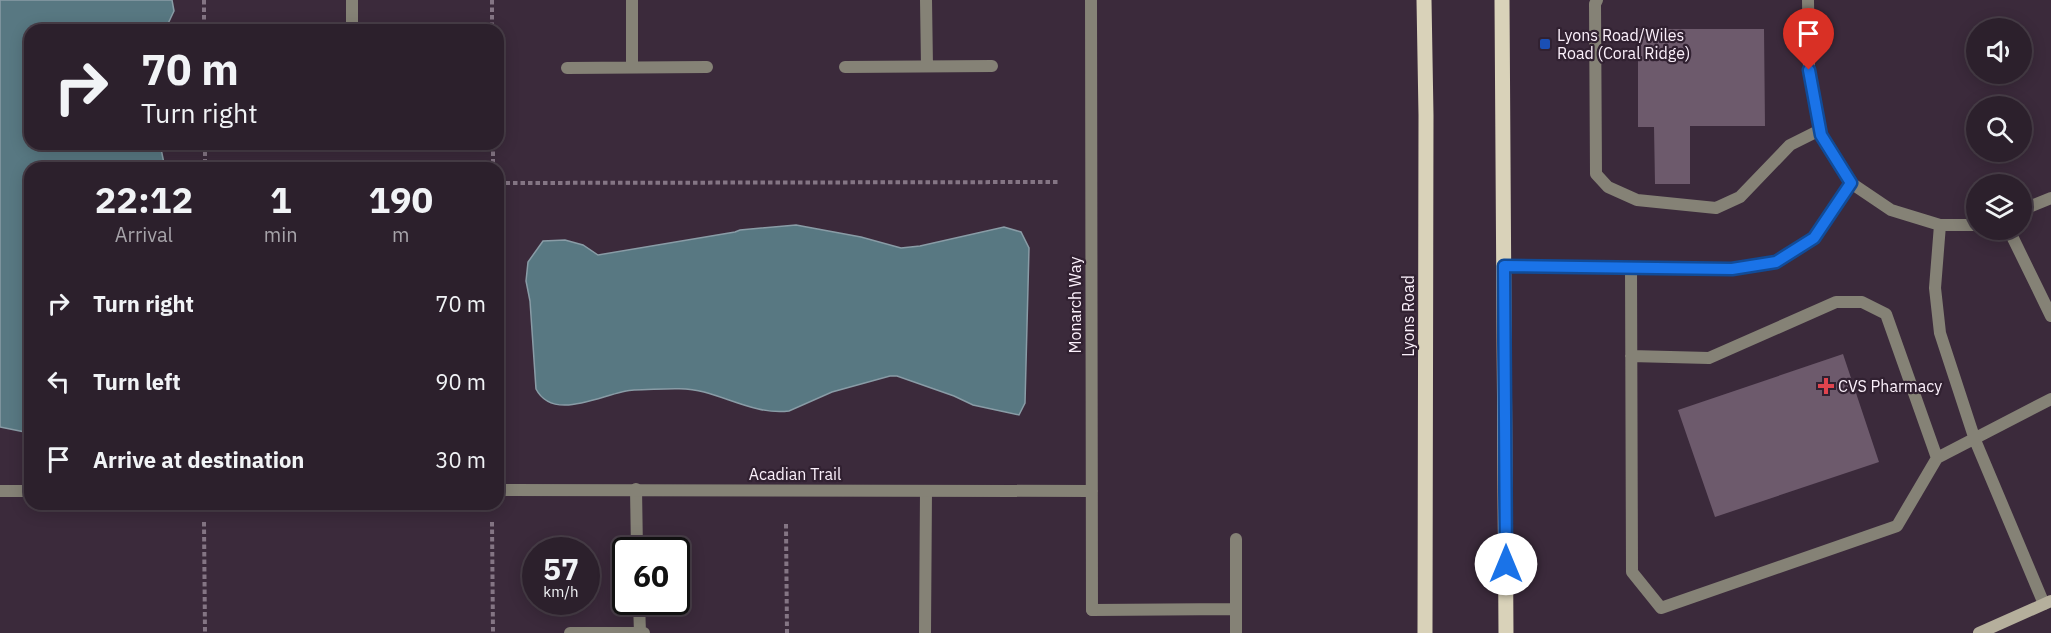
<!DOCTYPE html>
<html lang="en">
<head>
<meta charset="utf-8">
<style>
  body { margin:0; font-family:"IBM Plex Sans",sans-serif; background:#382d38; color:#f1f3f6; height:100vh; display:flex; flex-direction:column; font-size:22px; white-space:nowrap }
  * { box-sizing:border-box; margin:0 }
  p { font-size:20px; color:#a6a3a9 }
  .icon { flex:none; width:33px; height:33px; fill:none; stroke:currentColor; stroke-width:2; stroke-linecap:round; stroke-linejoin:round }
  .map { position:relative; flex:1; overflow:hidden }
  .panel { position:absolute; left:24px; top:162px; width:480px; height:348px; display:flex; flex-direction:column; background:#2c202c; border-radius:18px; box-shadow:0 3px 15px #0003,0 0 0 2px #483e48 }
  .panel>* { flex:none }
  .guide { position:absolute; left:24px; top:24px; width:480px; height:126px; border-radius:18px; box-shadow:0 3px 15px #0003,0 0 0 2px #483e48; background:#2c202c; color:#f1f3f6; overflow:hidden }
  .buttons { position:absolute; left:1966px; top:18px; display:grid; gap:12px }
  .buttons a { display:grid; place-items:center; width:66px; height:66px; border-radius:50%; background:#2c202c; box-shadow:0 3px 15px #0003,0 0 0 2px #483e48; font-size:30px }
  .speed { position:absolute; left:522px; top:537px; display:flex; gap:12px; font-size:30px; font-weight:700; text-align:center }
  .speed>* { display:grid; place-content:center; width:78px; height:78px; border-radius:50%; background:#2c202c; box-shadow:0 3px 15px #0003,0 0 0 2px #483e48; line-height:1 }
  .speed small { font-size:15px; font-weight:400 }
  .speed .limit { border:3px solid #111; border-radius:9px; background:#fff; color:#111 }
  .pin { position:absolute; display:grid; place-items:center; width:51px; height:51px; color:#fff; margin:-62px -26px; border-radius:50% 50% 50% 0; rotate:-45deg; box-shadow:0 0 6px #0007 }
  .pin .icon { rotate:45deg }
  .me { position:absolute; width:66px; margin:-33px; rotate:0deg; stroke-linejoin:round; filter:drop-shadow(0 0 4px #0008) }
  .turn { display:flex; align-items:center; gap:21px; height:126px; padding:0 18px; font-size:27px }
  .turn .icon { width:78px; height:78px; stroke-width:2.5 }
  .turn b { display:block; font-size:42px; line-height:51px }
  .eta { display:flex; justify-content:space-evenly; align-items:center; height:102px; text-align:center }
  .eta b { font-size:36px; font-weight:800; line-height:42px }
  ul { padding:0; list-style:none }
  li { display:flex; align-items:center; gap:18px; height:78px; padding:0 18px }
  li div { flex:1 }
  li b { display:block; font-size:22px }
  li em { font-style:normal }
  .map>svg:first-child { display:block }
  .water { fill:#587882; stroke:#899ca6; stroke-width:1.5 }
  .building { fill:#6d5a6c }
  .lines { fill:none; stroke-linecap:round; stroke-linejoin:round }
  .path { stroke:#847584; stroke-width:4; stroke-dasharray:4.5 3; stroke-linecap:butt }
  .service { stroke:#858276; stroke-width:12 }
  .minor { stroke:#858276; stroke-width:12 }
  .secondary { stroke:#b5af9c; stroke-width:12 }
  .primary { stroke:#d9d2b9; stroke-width:15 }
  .route-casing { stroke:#114b97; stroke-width:15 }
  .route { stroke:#1a73e8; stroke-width:10 }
  .transit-dot { fill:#1a4fb4; stroke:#312131; stroke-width:2 }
  .health-dot { fill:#e0444e; stroke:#312131; stroke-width:2 }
  .labels { text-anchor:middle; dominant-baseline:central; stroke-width:4.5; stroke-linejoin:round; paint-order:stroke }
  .poi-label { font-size:16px; fill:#fbf0fb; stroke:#312131; text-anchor:start }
  .street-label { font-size:16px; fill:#fbf0fb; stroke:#312131 }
</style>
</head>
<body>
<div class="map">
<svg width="2051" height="633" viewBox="0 0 2051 633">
  <rect width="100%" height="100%" fill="#3b2a3b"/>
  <path class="water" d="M0,0h172l2,11 -9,19h-135v114h130l5,24h-135v265l-30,-6z
    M796,225l65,12 40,11 19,-2 84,-19 17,5 8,16 -4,155 -6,12 -46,-10 -19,-9 -57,-20h-7l-58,16 -43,19c-29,4 -58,-12 -85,-19 -23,-6 -47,-2 -70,-2 -27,1 -80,34 -98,-1l-6,-88 -4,-20 2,-19 15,-21 22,-1 18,5 15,10 137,-23 5,-2z"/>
  <path class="building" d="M1638,29h126l1,97h-75v58h-35l-1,-57h-16z
    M1843,354l36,108 -164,55 -37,-107z"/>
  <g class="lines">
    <path class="path" d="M204,0v30
      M492,0v30
      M205,144v24
      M493,144v24
      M498,183l561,-1
      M204,522l1,111
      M492,522l1,111
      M786,524l1,109"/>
    <path class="service" d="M352,0v30
      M632,0v67
      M926,0l1,66
      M1597,0l-2,4 1,170 12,13 29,13 79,8 24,-11 50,-52 30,-15
      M1808,0l1,70 12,65 30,48 40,27 49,15h37
      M845,67l147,-1
      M567,68l140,-1
      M2022,210l29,-12
      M1940,225l-5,63 5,45 35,107 69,164
      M2009,230l42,86
      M1504,266l228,3 44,-7 38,-24 37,-55
      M1631,268l1,304 29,36 236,-82 40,-68 114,-59
      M1631,356l78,2 127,-56h26l24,12 51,144
      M636,489l1,61
      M639,602l1,31h4
      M1092,610l144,-1
      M570,633h70
      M925,633l1,-142
      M1236,633v-94"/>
    <path class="minor" d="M1091,0l1,610
      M498,490l594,1
      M0,491h30"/>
    <path class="secondary" d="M1979,633l72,-32"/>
    <path class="primary" d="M1424,0l2,115 -1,518
      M1502,0l4,633"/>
  </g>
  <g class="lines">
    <defs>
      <path id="route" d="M1506,564l-2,-298 228,3 44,-7 38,-24 37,-55 -30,-48 -12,-65"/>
    </defs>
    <use href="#route" class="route-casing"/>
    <use href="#route" class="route"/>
  </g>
  <rect class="transit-dot" x="1539" y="38" width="12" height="12" rx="3"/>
  <path class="health-dot" d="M1823 377h6v6h6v6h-6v6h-6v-6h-6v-6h6z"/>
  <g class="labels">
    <g class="poi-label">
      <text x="1557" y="35">Lyons Road/Wiles<tspan x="1557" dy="18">Road (Coral Ridge)</tspan></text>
      <text x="1838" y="386">CVS Pharmacy</text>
    </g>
    <g class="street-label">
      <text transform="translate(1075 305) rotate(-90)">Monarch Way</text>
      <text transform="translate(1408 316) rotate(-90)">Lyons Road</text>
      <text x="795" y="474">Acadian Trail</text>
    </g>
  </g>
</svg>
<div class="buttons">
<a><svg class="icon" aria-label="sound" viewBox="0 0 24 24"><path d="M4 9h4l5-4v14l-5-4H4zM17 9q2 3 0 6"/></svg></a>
<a><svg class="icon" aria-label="search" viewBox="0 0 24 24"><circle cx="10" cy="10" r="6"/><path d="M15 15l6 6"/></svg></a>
<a><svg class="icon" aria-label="layers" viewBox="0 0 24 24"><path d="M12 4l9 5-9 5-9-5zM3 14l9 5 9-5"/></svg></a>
</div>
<div class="speed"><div>57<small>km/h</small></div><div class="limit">60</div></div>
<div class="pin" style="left:1809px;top:70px;background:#d93025"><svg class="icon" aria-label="arrive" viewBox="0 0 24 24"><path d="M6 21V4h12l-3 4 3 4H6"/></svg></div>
<svg class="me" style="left:1506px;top:564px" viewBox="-20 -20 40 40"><circle r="19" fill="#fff"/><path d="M0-13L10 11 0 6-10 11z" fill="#1a73e8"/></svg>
<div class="guide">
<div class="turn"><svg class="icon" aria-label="right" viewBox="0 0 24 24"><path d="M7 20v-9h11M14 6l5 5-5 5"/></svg><div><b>70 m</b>Turn right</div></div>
</div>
<section class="panel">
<div class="eta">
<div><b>22:12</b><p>Arrival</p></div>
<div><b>1</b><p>min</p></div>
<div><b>190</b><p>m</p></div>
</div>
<ul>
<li><svg class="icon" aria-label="right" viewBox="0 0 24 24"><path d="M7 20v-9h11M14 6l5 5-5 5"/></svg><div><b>Turn right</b></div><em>70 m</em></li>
<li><svg class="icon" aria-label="left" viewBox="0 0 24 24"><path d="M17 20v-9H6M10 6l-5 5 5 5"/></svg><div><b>Turn left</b></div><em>90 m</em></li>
<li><svg class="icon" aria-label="arrive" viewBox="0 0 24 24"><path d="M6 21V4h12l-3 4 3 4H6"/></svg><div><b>Arrive at destination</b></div><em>30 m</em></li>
</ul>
</section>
</div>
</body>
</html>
